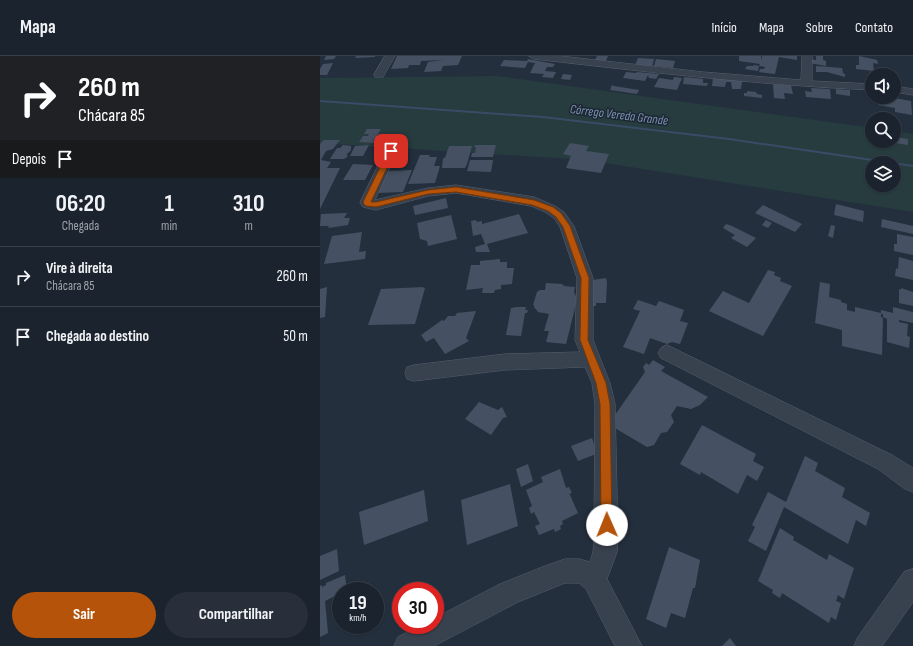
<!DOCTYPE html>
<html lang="pt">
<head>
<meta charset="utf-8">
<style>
  body { margin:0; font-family:"Sofia Sans Condensed",sans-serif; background:#282f3a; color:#f1f3f6; height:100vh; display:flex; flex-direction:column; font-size:15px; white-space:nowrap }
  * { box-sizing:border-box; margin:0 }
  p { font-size:13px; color:#a0a4aa }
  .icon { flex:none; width:22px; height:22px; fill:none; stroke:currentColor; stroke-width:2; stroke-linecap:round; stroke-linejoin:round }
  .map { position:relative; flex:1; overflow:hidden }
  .side { display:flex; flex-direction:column; background:#1b232e; width:320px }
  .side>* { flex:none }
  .banner { background:#202124; color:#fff; overflow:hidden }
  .fabs { position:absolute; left:545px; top:12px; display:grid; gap:8px }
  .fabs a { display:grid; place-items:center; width:36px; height:36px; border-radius:50%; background:#1b232e; box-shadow:0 1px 3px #0004,0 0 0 1px #39404a; font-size:20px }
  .speed { position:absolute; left:12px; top:526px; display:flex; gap:8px; font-size:20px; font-weight:700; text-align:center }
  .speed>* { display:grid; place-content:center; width:52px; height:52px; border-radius:50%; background:#1b232e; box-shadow:0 1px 3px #0004,0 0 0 1px #39404a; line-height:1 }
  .speed small { font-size:10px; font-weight:400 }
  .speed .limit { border:6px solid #d22; background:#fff; color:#111 }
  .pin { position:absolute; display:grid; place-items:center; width:34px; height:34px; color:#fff; margin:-17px; border-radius:8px; box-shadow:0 2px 6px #0006 }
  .me { position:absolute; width:44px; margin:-22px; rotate:359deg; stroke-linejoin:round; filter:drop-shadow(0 0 3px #0008) }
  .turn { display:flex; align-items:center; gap:14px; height:84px; padding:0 12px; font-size:18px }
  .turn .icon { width:52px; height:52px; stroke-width:2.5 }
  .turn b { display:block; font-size:28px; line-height:34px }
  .then { display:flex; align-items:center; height:38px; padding:0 12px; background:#0003; gap:8px; font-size:15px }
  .eta { display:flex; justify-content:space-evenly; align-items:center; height:68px; text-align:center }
  .eta b { font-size:24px; font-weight:700; line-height:28px }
  .button { display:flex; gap:8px; margin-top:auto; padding:8px 12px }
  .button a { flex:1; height:46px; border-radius:24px; background:#b45309; color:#fff; font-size:16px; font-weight:700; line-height:46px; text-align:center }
  .button a+a { background:#282f3a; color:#f1f3f6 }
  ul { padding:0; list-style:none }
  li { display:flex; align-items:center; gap:12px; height:60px; padding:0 12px; border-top:1px solid #39404a }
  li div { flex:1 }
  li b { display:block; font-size:15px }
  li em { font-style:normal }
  header { display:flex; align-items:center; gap:24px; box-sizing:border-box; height:56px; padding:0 20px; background:#1b232e; border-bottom:1px solid #39404a }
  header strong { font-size:19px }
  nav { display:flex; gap:22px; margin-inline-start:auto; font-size:14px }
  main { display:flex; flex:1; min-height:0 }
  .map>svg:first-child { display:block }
  .green { fill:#263c3f; fill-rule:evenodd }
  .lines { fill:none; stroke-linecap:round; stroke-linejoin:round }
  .stream { fill:#394c67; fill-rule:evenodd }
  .building { fill:#455162 }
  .street-casing { stroke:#565f6c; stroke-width:1 }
  .street { fill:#38414e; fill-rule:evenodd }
  .route { fill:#b45309; stroke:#753606 }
  .labels { text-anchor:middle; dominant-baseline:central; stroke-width:3; stroke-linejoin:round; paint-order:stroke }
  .far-water-label { font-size:13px; font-style:italic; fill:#7c92b1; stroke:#1d2633 }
</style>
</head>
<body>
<header>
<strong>Mapa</strong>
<nav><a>Início</a><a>Mapa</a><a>Sobre</a><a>Contato</a></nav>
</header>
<main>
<section class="side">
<div class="banner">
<div class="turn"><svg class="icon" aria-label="right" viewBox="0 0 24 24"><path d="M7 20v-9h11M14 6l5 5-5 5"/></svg><div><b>260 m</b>Chácara 85</div></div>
<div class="then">Depois<svg class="icon" aria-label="arrive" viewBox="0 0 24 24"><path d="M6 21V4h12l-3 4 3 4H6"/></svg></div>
</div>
<div class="eta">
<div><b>06:20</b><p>Chegada</p></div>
<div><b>1</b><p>min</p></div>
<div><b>310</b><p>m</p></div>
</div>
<ul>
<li><svg class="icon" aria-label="right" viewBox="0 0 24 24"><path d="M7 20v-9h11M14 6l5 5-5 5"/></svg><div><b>Vire à direita</b><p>Chácara 85</p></div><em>260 m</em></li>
<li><svg class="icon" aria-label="arrive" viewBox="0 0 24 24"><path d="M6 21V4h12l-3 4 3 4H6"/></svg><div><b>Chegada ao destino</b></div><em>50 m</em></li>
</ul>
<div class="button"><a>Sair</a><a>Compartilhar</a></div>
</section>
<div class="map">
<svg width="593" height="590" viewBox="0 0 593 590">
  <rect width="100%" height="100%" fill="#242f3e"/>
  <path class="green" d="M177,20l375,52v13h22v-10l19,3v78l-327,-52 -266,-17v-65zM552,107h22v22h-22z"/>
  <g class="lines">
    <path class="stream" d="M0,44l223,16 186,22 184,27v2l-19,-3v-1h-9l-156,-23 -186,-22 -223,-16z"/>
  </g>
  <path class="building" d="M6,0h10l-2,3 -10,1z
    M36,0h19v1l-20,1z
    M77,0h65l-4,9 -15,1 -2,5 -17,1 4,-10 16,-2 -23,1 -1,4h-11l-1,3 -17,1z
    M277,0h11l-2,5 -11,-1z
    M419,0h22v5l1,-5h35v4l-18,-3 -4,17 -16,-2 1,-3h4l1,-2 -6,-1 1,-2 -21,-3z
    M496,0h7v4l3,1v5l-17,-3v-4l7,1z
    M539,0l18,4 1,4 -5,-1 1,8 -18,-2v-4h3z
    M318,2l16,1 -2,8 -17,-2z
    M208,3l27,5 -2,3h-6l-2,4 11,1 -3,6 -11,-1 2,-3 -14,-1 5,-10 -7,-1 -3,6 -25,-2 4,-6 23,1z
    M336,3l19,2 -2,7 -19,-2z
    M13,7l-6,12h-7v-6l3,-5z
    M434,9l5,1 -1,5 -13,-2 2,-3h6z
    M496,10l26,2 1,5 2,1v3l-18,-5h-11z
    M306,16l10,1 1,-1 22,2 -3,5 -7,-1 -1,-3 -3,6 -22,-3z
    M243,18l9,1 -2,5 -9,-1z
    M354,21l8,1 -5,12 -23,-3 5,-9 14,2z
    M364,21l19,2v4h5l-1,3 -24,-2z
    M393,22l29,3 -1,8h-9l-1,-7h-5l-1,5 -13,-1z
    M453,28l18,1 2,9 -9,-1 1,6 -11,-1z
    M292,29l2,1 25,4 -2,4 -27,-4z
    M491,32l19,1 1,10 -25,-2 -1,-6 7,1z
    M516,33l14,1v6l-14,-2z
    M427,35l9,1 1,2 5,1v3l-18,-2v-3h3z
    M558,41h11v4h6l-1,-3 17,3 1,14 -17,-3v-4l-17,-3z
    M47,73h14l-6,10 -3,1h3l-2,3 -14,-1 4,-6h5l1,-2h-5z
    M575,81l13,2v6l-13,-2z
    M4,84h16l-7,9 -7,2 -5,9 10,2 -4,6h13l-20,41v-65z
    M250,87l19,3 -3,5 23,3 -8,19 -35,-5 5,-12 -8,-2z
    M23,89l8,1v4l-5,5h2l-2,3 -3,1h-13l7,-11h3z
    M49,89l-6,11h-13l5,-10z
    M155,89h21l-3,12h-22l1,-4h3l1,-6h-2z
    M129,90h23l-5,18 -2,4h-23l1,-10h2z
    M100,99h10l-1,2h8l-3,9h6l-5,17 -27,1z
    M150,104h23l-2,12 -24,-1z
    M33,108l20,1 -8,15h-22z
    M92,114l-9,22 -26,1 10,-22z
    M126,142l2,10 -33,7 -2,-9z
    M516,148l28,7 -1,11 -29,-7z
    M443,149l39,19 -7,8 -40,-19z
    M27,157l-3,5h6l-2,7 -20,3 1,-2h-9l1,-12z
    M199,158l9,19 -41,11 3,8h-14l-1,-5 10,-3 -4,-10 -8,2 -2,-15 5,-1 1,2 5,-1v3z
    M131,159l6,24 -29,7 -1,-5 -7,-2 -3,-16z
    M562,163l31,7v8l-32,-7z
    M446,164l6,3 -4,5 -6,-3z
    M406,168l6,2 24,12 -9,9 -16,-9 4,-3 -12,-7z
    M511,169l4,1 -2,12 -5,-2z
    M42,176l-3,20 7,-1 -1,8 -41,5 8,-28z
    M577,178l16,3v18l-19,-4v-7h3z
    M579,201l14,4v19l-18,-4 1,-8 2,1z
    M180,203v3h7v6h7l-2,16 -11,1v4l-6,1 -1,3h-12l1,-5 -17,2 5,-25h9v-4z
    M448,214l7,2 -1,3 7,3 -1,3 12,5 -29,50 -54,-25 14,-20 26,12z
    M286,222l1,4 -1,21h-10v3h-6l3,-26z
    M500,226l10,2 -1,13 12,3v2l6,2v6l8,2v-5l26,6v-3l12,3v-6l20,5v11l-14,-3v2l9,2 -1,12 3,1 -1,11 -22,-6v-23l-4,-2v-3h-2v3l2,1 -1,37 -40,-9v-16l-27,-7z
    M226,227l16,1 2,2 11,1 -1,5 2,4h2l-12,48 -20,-2 3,-11h-5l5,-17 -11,-2 -4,-5v-2h-1l4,-13 3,-2h5z
    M7,231l-2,30 -5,1v-29z
    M104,231l-1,1h2l-10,36 -47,1 13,-36z
    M581,232l12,4v14l-14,-3v-14l2,1z
    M318,244l18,6 3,-5 25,9 -4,11 8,2 -8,21 -8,-2 -5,2 -17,-6 -6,16 -21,-7 17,-36 -7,-2z
    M197,251h9l-1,3h3l-1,3h-2l-4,23 -15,-1 5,-27z
    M156,255l-10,27 3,3 -24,13 -11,-16 -8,4 -5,-7 21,-15 2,1 4,-5h7l2,-3z
    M333,304l12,7 -4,4 47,26 -8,8 -9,4 -14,-3 -6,9 3,7 -7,10 -6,1 -7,12 -7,2 -34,-20 2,-12 30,-43 -2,-5 3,-4 3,2z
    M159,346l19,8 4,-3 5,10 -4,1 -12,17 -26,-16z
    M382,369l54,29 -3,7 11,6 -7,14 -10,-6 -9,19 -37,-22 -1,3 -20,-11z
    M272,382l3,9 1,7 -18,7 -7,-15z
    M485,400l13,7 -3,8 30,17 -3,9 28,16 -4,13 -10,-6 -8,24 -64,-37 -18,44 -18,-10 7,-14 -3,-2 16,-33 18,10z
    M208,408l5,17 -12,6 -5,-18z
    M240,413l6,19 3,-1 3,6 -3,1 1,1 8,18 -16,8 1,3 -3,2 1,3 -6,3 -1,-3 -15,6 -4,-9 5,-2 -6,-12 -3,2 -2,-6 3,-2 -6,-16 17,-8 -2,-5z
    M190,428l8,42 -51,19 -6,-45z
    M104,434l4,31 -64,24 -5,-33z
    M460,472l14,9 -1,3 34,20 2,-6 25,14 -10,31 -6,-4 -2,6 5,2 -5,17 -5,-3 -2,6 -47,-30 -2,5 -8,-5 1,-3 -15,-9z
    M349,491l31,13 -5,28h-2l-8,30 -14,-5 -5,15 -20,-9z
    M17,493l2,22 -19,9v-24z
    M25,519l2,16h-6v2l-16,8 3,32 -8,4v-51l2,-1v2l4,-2v-2z
    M410,582l6,8h-14z"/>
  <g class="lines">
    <defs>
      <path id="street" d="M65,0h10l-12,21h-8l-1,-2z
        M209,0h31l143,16 98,8 1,-24h10v25l60,3v6c-113,-5 -225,-18 -338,-31z
        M574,30l19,3v6l-19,-3z
        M71,91l4,1 2,3 -22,49 53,-12 28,-3 78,12 21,9 9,6 10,14 19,52v62l17,43 5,21 3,136 -1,12 -10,27 35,67h-27l-29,-57 -7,-6h-14l-47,19 -84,44h-40l4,-9 23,-12h14v-7l65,-34 45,-18 20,-7h14l11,3 3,-10 1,-12 1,-136 -3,-21 -7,-16 -80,3 -91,11 -7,-2 -2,-6 2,-6 7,-2 91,-11 75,-2 -5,-12 2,-62 -17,-51 -6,-9 -9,-6 -14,-6 -75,-13 -28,3 -52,14 -13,-3 -3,-4 1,-3 24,-49 2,-3z
        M347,289l225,110 21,13v24l-8,-3 -27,-20 -217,-111 -3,-5 3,-5z
        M593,513v33l-31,44h-28l4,-9 46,-65z"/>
    </defs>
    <use href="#street" class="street-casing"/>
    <use href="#street" class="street"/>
  </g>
  <path class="route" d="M71,93l4,2 -24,51h5l52,-12 28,-3 78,13 19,7 8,6 9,13 19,52 -1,62 18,43 4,21 2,121 -1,4 -4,1 -4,-1 -2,-4 -1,-121 -4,-21 -16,-43 1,-62 -18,-51 -7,-10 -8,-6 -16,-6 -76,-13 -28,2 -52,13 -10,-1 -3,-3 1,-3 24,-49z"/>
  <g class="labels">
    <g class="far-water-label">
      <text transform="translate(299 59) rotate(7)">Córrego Vereda Grande</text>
    </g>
  </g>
</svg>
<div class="fabs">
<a><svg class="icon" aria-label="sound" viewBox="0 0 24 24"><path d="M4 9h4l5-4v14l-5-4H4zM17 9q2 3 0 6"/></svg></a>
<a><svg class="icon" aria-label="search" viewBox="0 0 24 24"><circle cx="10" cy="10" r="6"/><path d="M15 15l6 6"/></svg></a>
<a><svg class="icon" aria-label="layers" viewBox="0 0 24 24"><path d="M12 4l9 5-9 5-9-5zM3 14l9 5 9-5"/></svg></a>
</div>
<div class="speed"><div>19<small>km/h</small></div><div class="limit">30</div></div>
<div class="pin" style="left:71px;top:95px;background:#d93025"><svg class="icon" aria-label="arrive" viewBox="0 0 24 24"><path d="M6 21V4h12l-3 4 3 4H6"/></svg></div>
<svg class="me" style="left:287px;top:469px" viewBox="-20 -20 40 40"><circle r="19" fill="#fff"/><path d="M0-13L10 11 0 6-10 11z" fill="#b45309"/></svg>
</div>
</main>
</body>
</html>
